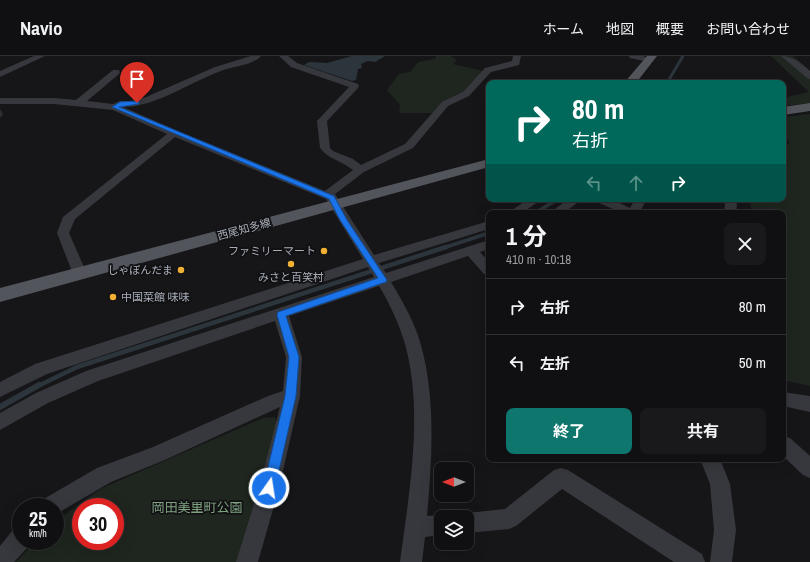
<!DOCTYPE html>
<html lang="ja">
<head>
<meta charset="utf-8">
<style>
  body { margin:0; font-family:"Archivo Narrow","Noto Sans JP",sans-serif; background:#19191b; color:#f1f3f6; height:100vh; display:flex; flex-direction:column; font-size:15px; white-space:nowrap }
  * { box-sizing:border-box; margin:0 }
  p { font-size:13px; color:#9c9d9f }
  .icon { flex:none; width:22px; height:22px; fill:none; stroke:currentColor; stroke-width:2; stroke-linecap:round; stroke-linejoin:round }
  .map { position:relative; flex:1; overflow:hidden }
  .drawer { position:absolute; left:486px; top:154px; width:300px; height:252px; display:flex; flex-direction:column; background:#101012; border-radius:8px; box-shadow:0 4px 16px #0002,0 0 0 1px #303032 }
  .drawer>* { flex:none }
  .guide { position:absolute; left:486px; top:24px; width:300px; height:122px; border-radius:8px; box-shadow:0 4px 16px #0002,0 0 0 1px #303032; background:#00695c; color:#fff; overflow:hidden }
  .needle { width:26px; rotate:270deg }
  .tools { position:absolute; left:434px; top:406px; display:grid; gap:8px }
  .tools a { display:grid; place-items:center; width:40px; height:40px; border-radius:8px; background:#101012; box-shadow:0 4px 16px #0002,0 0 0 1px #303032; font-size:20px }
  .speed { position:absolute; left:12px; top:442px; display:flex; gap:8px; font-size:20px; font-weight:700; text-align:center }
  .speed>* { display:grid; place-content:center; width:52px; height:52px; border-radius:50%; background:#101012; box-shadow:0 4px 16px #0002,0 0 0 1px #303032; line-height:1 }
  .speed small { font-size:10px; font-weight:400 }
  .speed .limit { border:6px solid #d22; background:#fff; color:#111 }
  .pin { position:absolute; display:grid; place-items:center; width:34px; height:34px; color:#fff; margin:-41px -17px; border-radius:50% 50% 50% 0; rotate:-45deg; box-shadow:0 0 4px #0007 }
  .pin .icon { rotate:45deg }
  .me { position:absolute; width:44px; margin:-22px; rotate:13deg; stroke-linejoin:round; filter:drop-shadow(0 0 3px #0008) }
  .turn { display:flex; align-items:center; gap:14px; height:84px; padding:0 20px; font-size:18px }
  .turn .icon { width:52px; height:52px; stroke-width:2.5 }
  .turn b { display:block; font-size:28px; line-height:34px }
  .lanes { display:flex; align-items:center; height:38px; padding:0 20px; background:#0003; justify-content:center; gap:20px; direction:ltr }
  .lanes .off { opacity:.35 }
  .round { display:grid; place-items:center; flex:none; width:42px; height:42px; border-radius:8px; background:#19191b }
  .summary { display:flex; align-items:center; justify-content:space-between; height:68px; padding:0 20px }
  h1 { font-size:24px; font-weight:700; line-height:30px }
  .cta { display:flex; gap:8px; margin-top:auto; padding:8px 20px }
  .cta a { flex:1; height:46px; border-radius:8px; background:#0f766e; color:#fff; font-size:16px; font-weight:700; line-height:46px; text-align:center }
  .cta a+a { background:#19191b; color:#f1f3f6 }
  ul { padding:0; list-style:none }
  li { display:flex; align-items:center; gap:12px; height:56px; padding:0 20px; border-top:1px solid #303032 }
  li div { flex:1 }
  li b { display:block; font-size:15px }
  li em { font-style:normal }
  header { display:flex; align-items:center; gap:24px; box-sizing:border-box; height:56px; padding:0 20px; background:#101012; border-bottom:1px solid #303032 }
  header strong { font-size:19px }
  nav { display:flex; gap:22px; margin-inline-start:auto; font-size:14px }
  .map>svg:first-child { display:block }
  .green { fill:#1e261f; fill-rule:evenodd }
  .water { fill:#2c353c }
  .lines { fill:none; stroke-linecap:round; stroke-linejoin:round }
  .stream-far3 { stroke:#2c353c; stroke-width:3 }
  .stream-far2 { stroke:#2c353c; stroke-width:3.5 }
  .stream-far1 { stroke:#2c353c; stroke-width:4.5 }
  .stream { stroke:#2c353c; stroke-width:6 }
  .minor { fill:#37383d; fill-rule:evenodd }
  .major { fill:#53555c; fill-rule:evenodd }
  .shaded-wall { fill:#2f3033 }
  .route { fill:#1a73e8; stroke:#114b97 }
  .poi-dot { fill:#f2b134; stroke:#111113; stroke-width:1.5 }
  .labels { text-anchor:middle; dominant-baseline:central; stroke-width:3.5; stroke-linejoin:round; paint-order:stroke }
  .street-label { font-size:11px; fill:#a8adb8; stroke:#111113 }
  .poi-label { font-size:11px; fill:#a8adb8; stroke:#111113; text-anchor:end }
  .near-park-label { font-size:13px; fill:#7fa381; stroke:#111113 }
</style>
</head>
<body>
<header>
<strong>Navio</strong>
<nav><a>ホーム</a><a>地図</a><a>概要</a><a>お問い合わせ</a></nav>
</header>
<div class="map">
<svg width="810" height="506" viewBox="0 0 810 506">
  <rect width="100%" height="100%" fill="#161618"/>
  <path class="green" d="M436,0h15l6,4 -4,4 30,7 -12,22 -38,20h-34l1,-8 -13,-15 12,-16 11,-2 8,-10 17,-3z
    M771,0h22l17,15v32l-27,3v-8l26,-6z
    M810,58v272l-27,-6v-167h-31l-3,-14h34v-54l7,-2 -7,-7v-19z
    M275,361l3,12 -41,133h-221l20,-21h19v-19l45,-33 163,-71zM81,451h34v34h-34z"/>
  <path class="water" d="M352,0h33l-10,6 -7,-1 -7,3 1,4 -4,1 -2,11 -4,1 -48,-16 5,-3 18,1z"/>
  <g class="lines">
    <path class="stream-far3" d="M667,27l16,-27"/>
    <path class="stream-far2" d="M535,157l23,-14
      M443,192l46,-15"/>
    <path class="stream-far1" d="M38,330l39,-19 369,-120"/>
    <path class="stream" d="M0,351l39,-22"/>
    <path class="minor" d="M34,0h11l-45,21v-6z
      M251,0h10c-9,10 -28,10 -40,15 -31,11 -65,36 -98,36l55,24 147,60 28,-21c-11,-9 -25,-11 -33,-22l-3,-27 32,-34 -58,-20 -12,-11h9l9,7 61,21 1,2 -1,2 -31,33 3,27 3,3 20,8 8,6 44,-21 37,-42 21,-10 22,-24 27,-7 1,-5h8l-2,9 -28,7 -22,24 -21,10 -35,42 -49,24 -29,22 39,61 115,-34v8l-110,34 7,10 103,-33v9l-9,3 9,10v14l-5,-2 -16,-18 -77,26c12,20 24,41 30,63 15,55 11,114 6,171l14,-1 6,2h-6v18l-16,2 -3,25h-22c9,-69 24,-149 5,-218 -6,-20 -15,-40 -26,-58l-90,30 13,41 -2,39 -21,92 -21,74h-22l23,-74 21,-81 -113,52 -56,23 -55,32 -1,1v-8h-16l3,-7 55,-32 56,-21 115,-51 15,-5 3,-34 -11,-36 -177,60 -50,22 -48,27v-17l36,-20 50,-22 288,-94 -6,-10 -321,107 -47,23v-15l35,-18 328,-105 -37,-60 -151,-62 -100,82 -6,14 18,41 -2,3 -5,2 -5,-2 -2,-3 -16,-41 6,-16 104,-83 -54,-24 -59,-6h-54v-6h54l22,2 37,-30h6l1,2 -1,2 -32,27 26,3 7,-3h10l16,-4 69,-30z
      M629,0h14l10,4 -4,2 -19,-4z
      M781,0c12,0 20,7 29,15v8l-3,-1z
      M528,143h14l-20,14h-14z
      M568,143h14l-18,14h-14z
      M595,143h16l19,9 5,-9h12l-8,14h-17l-25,-11z
      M723,143h12l2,6 -1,8h-12l1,-8z
      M783,336l27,4v16l-27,-6z
      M783,380l7,2 20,18v22l-7,-3 -20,-19z
      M700,403h20l10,25 6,46 -4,32h-22l4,-32 -4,-46z
      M561,412l7,2 134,84 3,8h-31l-112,-73 -46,37 -7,3 -42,4v-16h-8l1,-1 7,-3 38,-4 49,-39z
      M21,471v14h9l-1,5 -15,16h-14v-16l13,-16z"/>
    <path class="major" d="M647,0h10l-21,27h-12z
      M810,47v8l-27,4v-8z
      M489,103v8l-489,135v-14z"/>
  </g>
  <path class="shaded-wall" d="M0,53l3,5 -3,4z"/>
  <path class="route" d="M139,45v3l-20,3 215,89 13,24 40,60 -1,2 -100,34 13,41 -3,39 -21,92 -2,4 -4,1 -4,-1 -2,-4 22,-92 4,-39 -12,-42 1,-3 100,-34 -38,-58 -11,-21 -217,-92 8,-5z"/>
  <g class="poi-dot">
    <circle cx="324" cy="195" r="4"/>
    <circle cx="291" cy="208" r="4"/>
    <circle cx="181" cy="214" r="4"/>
    <circle cx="113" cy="241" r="4"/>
  </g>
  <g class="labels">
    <g class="street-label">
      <text transform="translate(244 173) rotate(-15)">西尾知多線</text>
    </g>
    <g class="poi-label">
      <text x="316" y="195">ファミリーマート</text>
      <text x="173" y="214">しゃぼんだま</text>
      <text x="291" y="221" text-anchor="middle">みさと百笑村</text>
      <text x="121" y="241" text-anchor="start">中国菜館 味味</text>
    </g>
    <g class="near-park-label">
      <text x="197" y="451">岡田美里町公園</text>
    </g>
  </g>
</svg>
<div class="tools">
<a><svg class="needle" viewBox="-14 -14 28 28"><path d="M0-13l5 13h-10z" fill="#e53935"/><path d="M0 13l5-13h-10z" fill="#9c9d9f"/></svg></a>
<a><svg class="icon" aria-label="layers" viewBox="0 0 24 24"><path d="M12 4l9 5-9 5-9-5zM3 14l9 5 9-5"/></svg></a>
</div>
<div class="speed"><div>25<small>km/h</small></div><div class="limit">30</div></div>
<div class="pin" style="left:137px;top:47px;background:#d93025"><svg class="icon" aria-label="arrive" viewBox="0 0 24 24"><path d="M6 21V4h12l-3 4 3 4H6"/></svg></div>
<svg class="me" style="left:269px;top:432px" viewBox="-20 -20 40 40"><circle r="17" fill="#1a73e8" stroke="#fff" stroke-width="3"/><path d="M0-11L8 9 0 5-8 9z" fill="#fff"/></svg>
<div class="guide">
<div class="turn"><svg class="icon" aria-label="right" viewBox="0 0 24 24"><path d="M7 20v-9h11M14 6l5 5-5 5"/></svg><div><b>80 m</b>右折</div></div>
<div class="lanes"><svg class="icon off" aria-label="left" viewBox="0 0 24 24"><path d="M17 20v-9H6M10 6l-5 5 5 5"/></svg><svg class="icon off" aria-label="ahead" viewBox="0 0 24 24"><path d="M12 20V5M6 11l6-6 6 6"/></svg><svg class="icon" aria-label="right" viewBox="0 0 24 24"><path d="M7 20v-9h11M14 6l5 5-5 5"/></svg></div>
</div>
<section class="drawer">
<div class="summary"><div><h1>1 分</h1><p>410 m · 10:18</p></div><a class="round"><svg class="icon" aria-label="close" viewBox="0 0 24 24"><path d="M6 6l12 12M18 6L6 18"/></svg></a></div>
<ul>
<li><svg class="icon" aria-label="right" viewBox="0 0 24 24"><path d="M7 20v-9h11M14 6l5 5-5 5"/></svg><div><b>右折</b></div><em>80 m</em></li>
<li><svg class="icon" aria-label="left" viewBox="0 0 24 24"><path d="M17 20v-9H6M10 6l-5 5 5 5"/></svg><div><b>左折</b></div><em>50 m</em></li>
</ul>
<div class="cta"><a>終了</a><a>共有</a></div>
</section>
</div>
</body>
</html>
